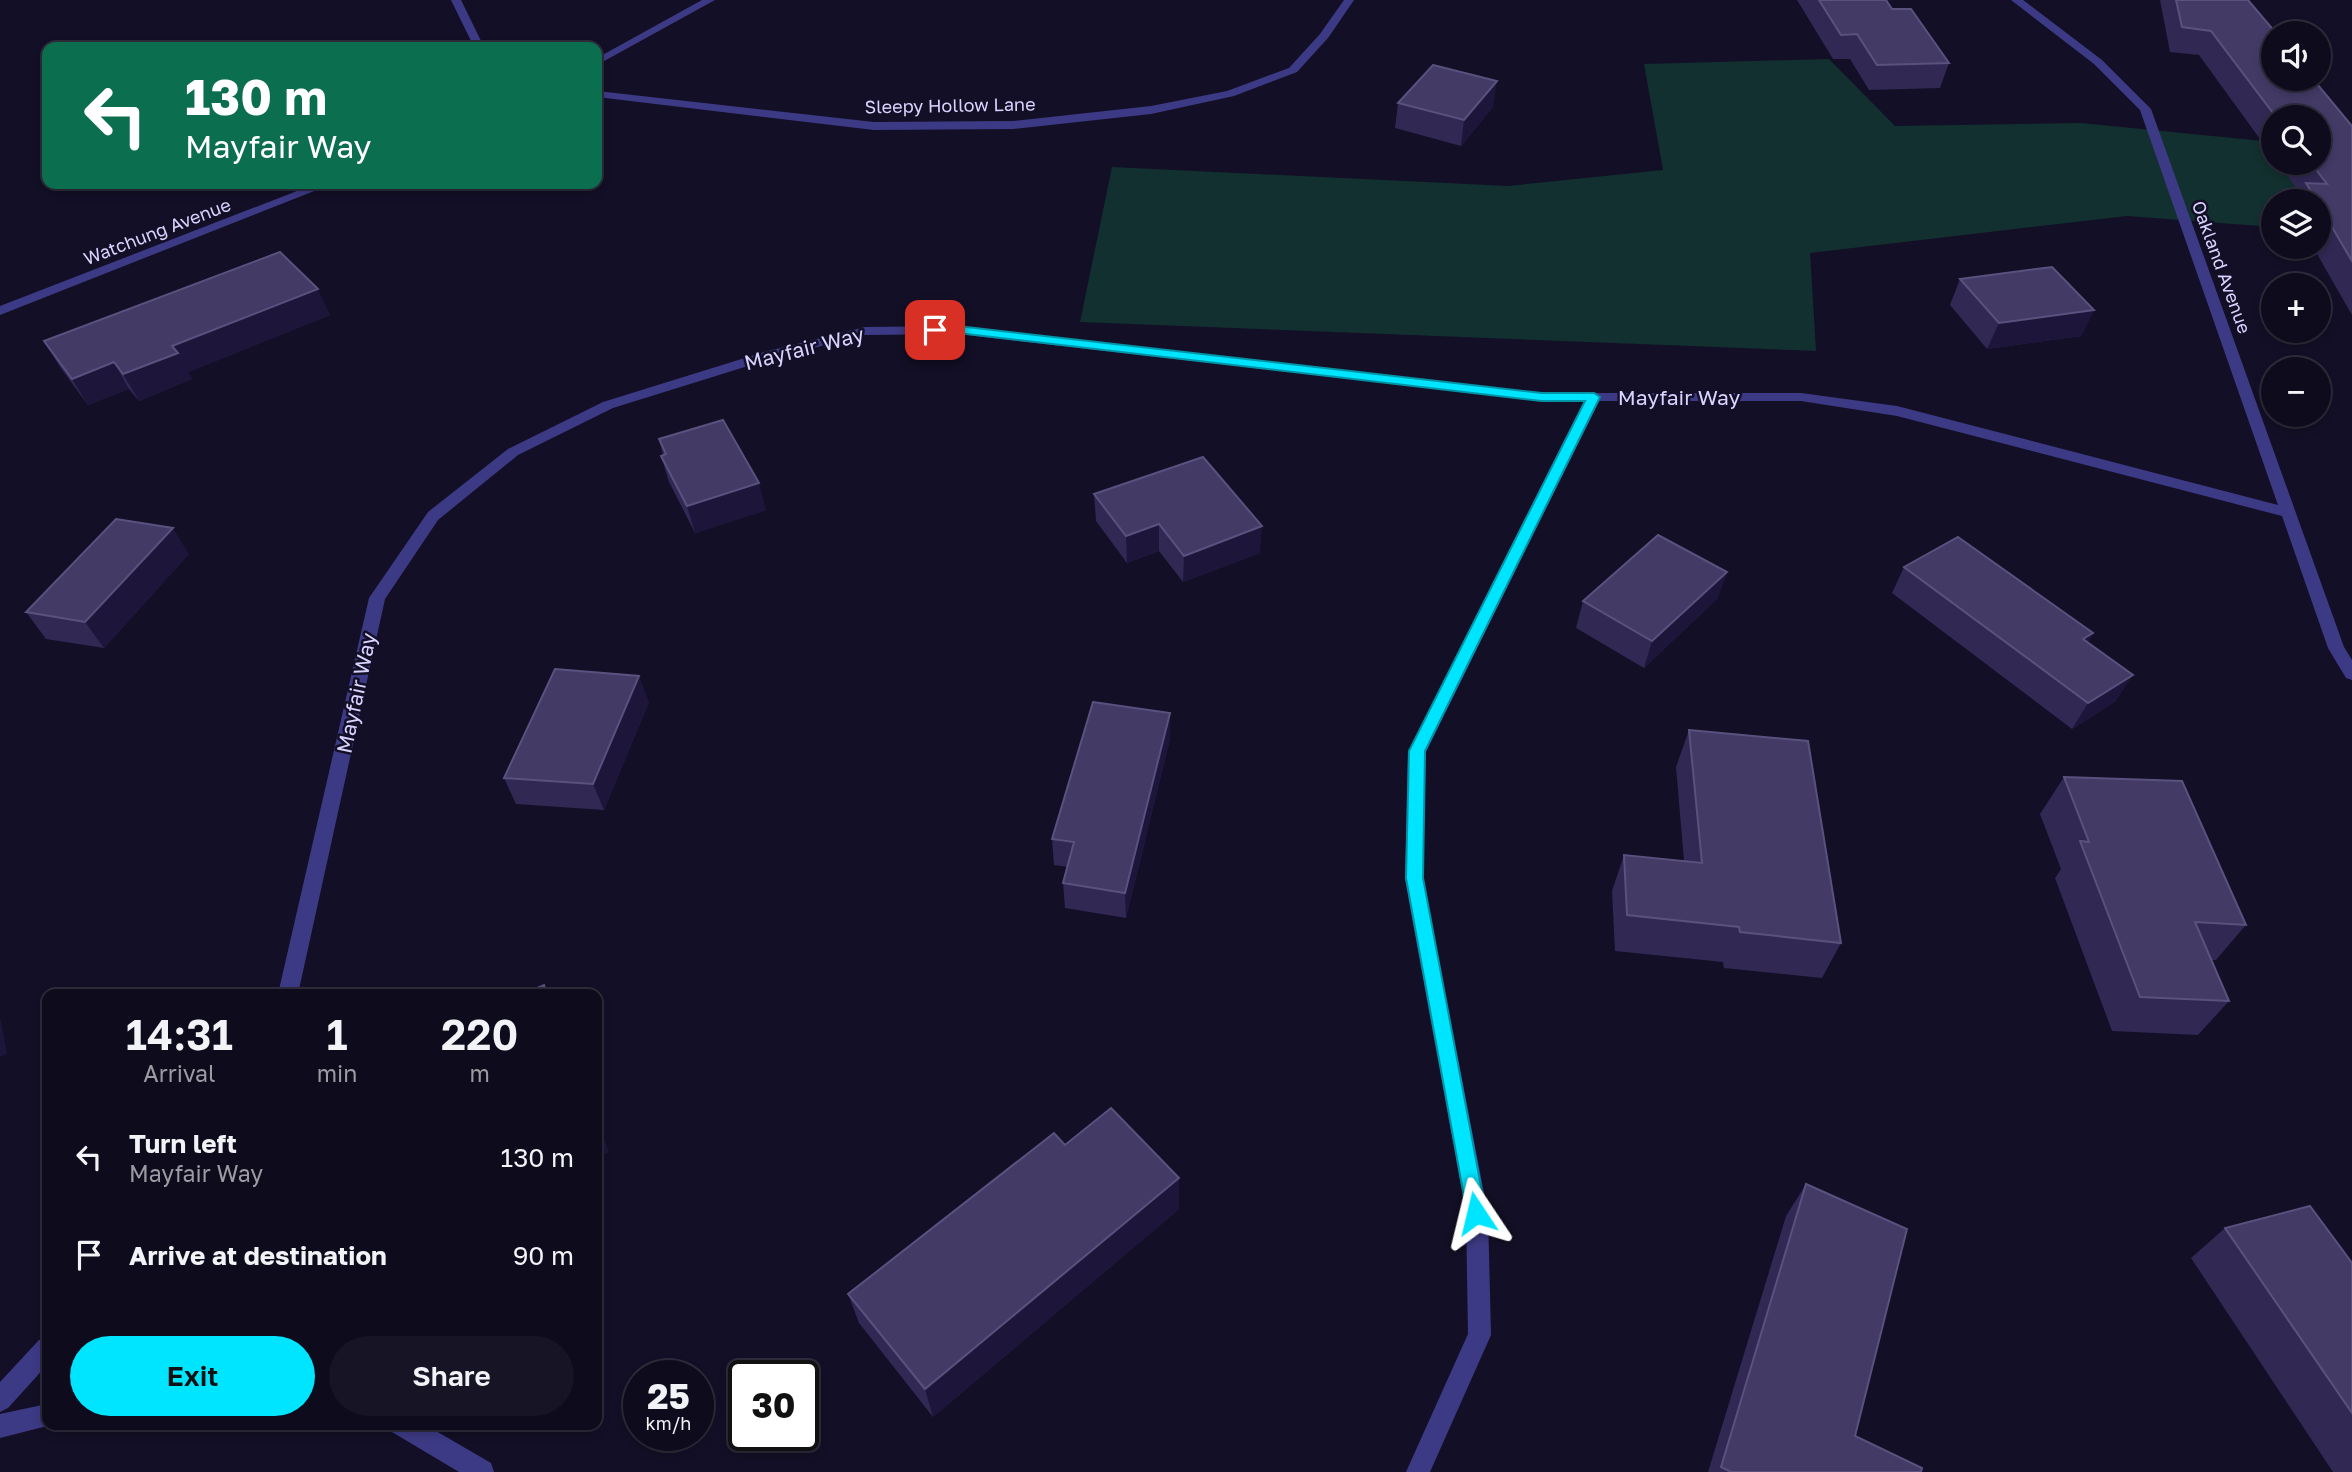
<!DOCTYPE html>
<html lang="en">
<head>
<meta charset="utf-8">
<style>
  body { margin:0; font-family:"Golos Text",sans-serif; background:#171425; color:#f1f3f6; height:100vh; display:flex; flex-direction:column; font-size:26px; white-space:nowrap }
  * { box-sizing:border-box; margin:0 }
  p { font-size:23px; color:#9b9ba3 }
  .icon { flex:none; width:38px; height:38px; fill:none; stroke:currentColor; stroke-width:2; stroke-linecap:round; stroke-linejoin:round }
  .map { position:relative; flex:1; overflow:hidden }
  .drawer { position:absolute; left:42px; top:989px; width:560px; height:441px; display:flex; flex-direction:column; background:#0e0b1c; border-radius:14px; box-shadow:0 4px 10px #0003,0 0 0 2px #2e2b3b }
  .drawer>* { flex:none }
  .hud { position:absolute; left:42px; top:42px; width:560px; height:147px; border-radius:14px; box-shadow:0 4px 10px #0003,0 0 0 2px #2e2b3b; background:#0b6e4f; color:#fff; overflow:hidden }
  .tools { position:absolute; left:2261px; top:21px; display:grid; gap:14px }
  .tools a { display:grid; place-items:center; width:70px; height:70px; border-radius:50%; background:#0e0b1c; box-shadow:0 4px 10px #0003,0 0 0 2px #2e2b3b; font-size:35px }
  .speed { position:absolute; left:623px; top:1360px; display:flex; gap:14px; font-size:35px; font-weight:700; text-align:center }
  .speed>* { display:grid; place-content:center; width:91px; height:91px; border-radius:50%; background:#0e0b1c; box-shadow:0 4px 10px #0003,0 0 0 2px #2e2b3b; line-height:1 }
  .speed small { font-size:18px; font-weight:400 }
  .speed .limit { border:4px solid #111; border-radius:10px; background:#fff; color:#111 }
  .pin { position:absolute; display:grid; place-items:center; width:60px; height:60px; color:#fff; margin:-30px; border-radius:14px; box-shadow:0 4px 10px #0006 }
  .me { position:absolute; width:77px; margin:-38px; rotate:350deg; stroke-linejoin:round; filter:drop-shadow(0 0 5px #0008) }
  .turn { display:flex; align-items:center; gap:24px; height:147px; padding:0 28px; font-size:32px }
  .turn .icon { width:91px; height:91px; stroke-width:2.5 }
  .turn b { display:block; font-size:49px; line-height:60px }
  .eta { display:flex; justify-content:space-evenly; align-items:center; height:119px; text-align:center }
  .eta b { font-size:42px; font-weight:600; line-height:49px }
  .primary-button { display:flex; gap:14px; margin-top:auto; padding:14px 28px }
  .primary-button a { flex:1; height:80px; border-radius:42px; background:#00e5ff; color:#111; font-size:28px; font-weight:600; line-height:80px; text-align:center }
  .primary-button a+a { background:#171425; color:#f1f3f6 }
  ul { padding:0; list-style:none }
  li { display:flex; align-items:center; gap:21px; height:98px; padding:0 28px }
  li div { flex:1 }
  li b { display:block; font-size:26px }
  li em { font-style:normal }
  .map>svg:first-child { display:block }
  .green { fill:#12302f }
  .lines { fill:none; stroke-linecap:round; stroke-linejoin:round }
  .minor { fill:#3d3a85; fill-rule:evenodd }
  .wall { fill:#312854 }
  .shaded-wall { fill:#1d163a }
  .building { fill:#433a66; stroke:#5a527e; stroke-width:2 }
  .route { fill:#00e5ff; stroke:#0095a6; stroke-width:2 }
  .labels { text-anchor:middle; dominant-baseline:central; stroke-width:5; stroke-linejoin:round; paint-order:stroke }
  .far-street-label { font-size:18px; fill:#d9d4ff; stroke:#130f26 }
  .street-label { font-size:21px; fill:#d9d4ff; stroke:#130f26 }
</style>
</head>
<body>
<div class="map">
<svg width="2352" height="1472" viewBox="0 0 2352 1472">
  <rect width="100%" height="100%" fill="#130f26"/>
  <path class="green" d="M1829,59l66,67 186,-3 192,19v21h46v38h-46v26l-146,-11 -317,37 6,98 -736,-29 32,-155 396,19 155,-16 -19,-106z"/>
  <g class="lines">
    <path class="minor" d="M451,0h10l23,47h-10z
      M702,0h13l-118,65v-7z
      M1344,0h10l-26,38 -31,34 -63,24 -83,18 -138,15 -139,1 -277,-33v-6l277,31 139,-1 138,-15 76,-15 62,-23 31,-34z
      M2011,0h12l79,60 49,49 193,538 8,13v20l-6,-2 -18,-30 -46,-132 -385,-100 -96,-15h-202l-173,351 -3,127 65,334 3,122 -61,137h-24l62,-138 -2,-121 -61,-334 3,-127 177,-351h-43l-584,-67 -93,1 -91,23 -161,50 -95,47 -80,65 -53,79 -87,395h-20l91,-396 59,-86 80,-63 95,-47 161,-50 101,-25 93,-1 584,67h259l96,13 381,99 -138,-395 -46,-46z
      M315,184h17l-332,131v-9z
      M47,1337v28l-39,43 -8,4v-30l39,-42z
      M47,1404v20h8l-55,14v-24z
      M388,1424h36l67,39 3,9h-35l-67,-40z"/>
  </g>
  <path class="wall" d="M1797,0h89l6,9 57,54 -9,25 -71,2 -19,-31h-17z
    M2160,0h88l104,126v189l-39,-68h6v-46h-23l4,-8 -22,-30h41v-46h-46v40l-74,-102 -29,-3z
    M1398,103l95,4 -32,39 -66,-18z
    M1960,279l134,31 -13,26 -94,13 -37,-44z
    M330,315l-142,57 4,7 -53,22 -10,-12 -41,16 -28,-38 -16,-26z
    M659,439l107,71 -71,23 -26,-51 -8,-26 2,-1z
    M1094,494l166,59 -77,29 -24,-31 -32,12 -31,-42z
    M189,554l-85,94 -58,-9 -20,-27z
    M1904,567l189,66 -5,9 28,59 -44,28 -180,-136z
    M1727,572l-10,27 -73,69 -68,-40 7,-27z
    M649,702l-45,108 -88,-6 -12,-26z
    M1170,713v26l-44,179 -61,-10 -2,-25 5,-16 -14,-2 -2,-26z
    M1689,730l152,213 -19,35 -98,-10 -1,-6 -108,-11 -3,-60 12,-36 60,6 -8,-94z
    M2064,777l182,148 -30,35h-5l18,41 -31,34 -86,-4 -57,-153 6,-9 -21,-55z
    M1065,1145l114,64 -246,208 -74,-94 -11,-29z
    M1806,1184l49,252 66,36h-213l78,-256z
    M2225,1228l127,35v209h-19l-142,-214z"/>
  <path class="shaded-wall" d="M1497,81l-4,26 -32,39 3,-26z
    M318,289l12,26 -142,57 4,7 -53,22 -16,-27 49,-28z
    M2094,310l-13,26 -94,13 12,-26z
    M114,362l15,27 -41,16 -16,-26z
    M759,483l7,27 -71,23 -8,-27z
    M1159,524v27l-32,12 -1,-27z
    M1262,526l-2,27 -77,29 1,-26z
    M173,528l16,26 -85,94 -19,-26z
    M1727,572l-10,27 -73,69 8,-27z
    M2093,633l-16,27 6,-21z
    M2133,675l-17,26 -44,28 16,-26z
    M639,676l10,26 -45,108 -11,-26z
    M1170,713v26l-44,179 -1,-25z
    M0,1017l7,37 -7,3z
    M597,1120l12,32 -12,6z
    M1179,1178v31l-246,208 -8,-28z"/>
  <path class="building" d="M1819,0h67l6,9h19l38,54 -72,2 -20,-31 -16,1z
    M2176,0h72l28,33h-3v46h40l39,47v135l-33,-56v-4h-2l-11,-18 21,1 -16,-21h8v-46h-43l-65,-86 -29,-4z
    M1433,65l64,16 -33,39 -66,-17z
    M280,252l38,37 -146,57 6,7 -55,21 -9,-12 -42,17 -28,-38z
    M2052,267l42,43 -95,13 -39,-44z
    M723,420l36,63 -72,23 -26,-50 5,-2 -7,-15z
    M1203,457l59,69 -78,30 -25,-32 -33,12 -32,-42z
    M116,519l57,9 -88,94 -59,-10z
    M1658,535l69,37 -75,69 -69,-40z
    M1958,537l135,96 -10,6 50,36 -45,28 -184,-136z
    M555,669l84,7 -46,108 -89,-6z
    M1093,702l77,11 -45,180 -62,-10 11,-41 -22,-3z
    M1689,730l119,11 33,202 -101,-11 -1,-5 -112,-12 -3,-60 78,8z
    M2064,777l118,4 64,144 -51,-3 34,79 -89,-4 -60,-156 9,1z
    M544,985l3,9h-24z
    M1111,1108l68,70 -254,211 -77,-95 206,-161 11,12z
    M1806,1184l101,45 -52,207 67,32 -1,4h-190l-10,-5z
    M2310,1206l42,57v150l-127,-185z"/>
  <path class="route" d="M958,326l584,67h52l6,4 -175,354 -2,127 63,335 -2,7 -8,2 -7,-2 -2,-7 -61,-335 3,-127 176,-350h-43l-584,-68 -23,1 -6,-4 6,-4z"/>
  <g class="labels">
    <g class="far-street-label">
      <text transform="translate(950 105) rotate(-1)">Sleepy Hollow Lane</text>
      <text transform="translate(157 231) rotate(-21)">Watchung Avenue</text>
      <text transform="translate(2222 267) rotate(70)">Oakland Avenue</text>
    </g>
    <g class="street-label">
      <text transform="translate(804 348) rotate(-14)">Mayfair Way</text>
      <text x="1679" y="397">Mayfair Way</text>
      <text transform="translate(356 693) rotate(-78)">Mayfair Way</text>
    </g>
  </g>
</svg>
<div class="tools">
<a><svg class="icon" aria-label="sound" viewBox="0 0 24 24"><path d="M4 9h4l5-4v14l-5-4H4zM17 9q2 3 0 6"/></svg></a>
<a><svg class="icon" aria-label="search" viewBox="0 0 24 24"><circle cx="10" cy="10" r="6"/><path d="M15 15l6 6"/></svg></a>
<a><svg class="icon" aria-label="layers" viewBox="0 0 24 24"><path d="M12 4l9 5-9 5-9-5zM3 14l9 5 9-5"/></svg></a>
<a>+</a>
<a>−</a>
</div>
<div class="speed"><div>25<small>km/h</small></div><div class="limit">30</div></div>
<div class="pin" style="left:935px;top:330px;background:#d93025"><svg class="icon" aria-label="arrive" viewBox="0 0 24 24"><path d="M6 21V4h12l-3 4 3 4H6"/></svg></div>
<svg class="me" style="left:1476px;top:1213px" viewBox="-20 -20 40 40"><path d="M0-17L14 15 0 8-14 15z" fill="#00e5ff" stroke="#fff" stroke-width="4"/></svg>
<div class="hud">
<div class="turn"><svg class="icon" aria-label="left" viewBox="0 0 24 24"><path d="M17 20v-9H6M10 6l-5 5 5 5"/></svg><div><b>130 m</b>Mayfair Way</div></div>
</div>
<section class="drawer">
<div class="eta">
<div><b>14:31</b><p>Arrival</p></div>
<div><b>1</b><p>min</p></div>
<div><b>220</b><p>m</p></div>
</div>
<ul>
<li><svg class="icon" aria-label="left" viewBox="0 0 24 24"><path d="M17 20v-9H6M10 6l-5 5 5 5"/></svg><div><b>Turn left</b><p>Mayfair Way</p></div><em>130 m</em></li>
<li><svg class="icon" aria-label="arrive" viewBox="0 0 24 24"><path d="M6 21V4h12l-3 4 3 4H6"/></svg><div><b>Arrive at destination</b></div><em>90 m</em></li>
</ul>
<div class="primary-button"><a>Exit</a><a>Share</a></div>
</section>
</div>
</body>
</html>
